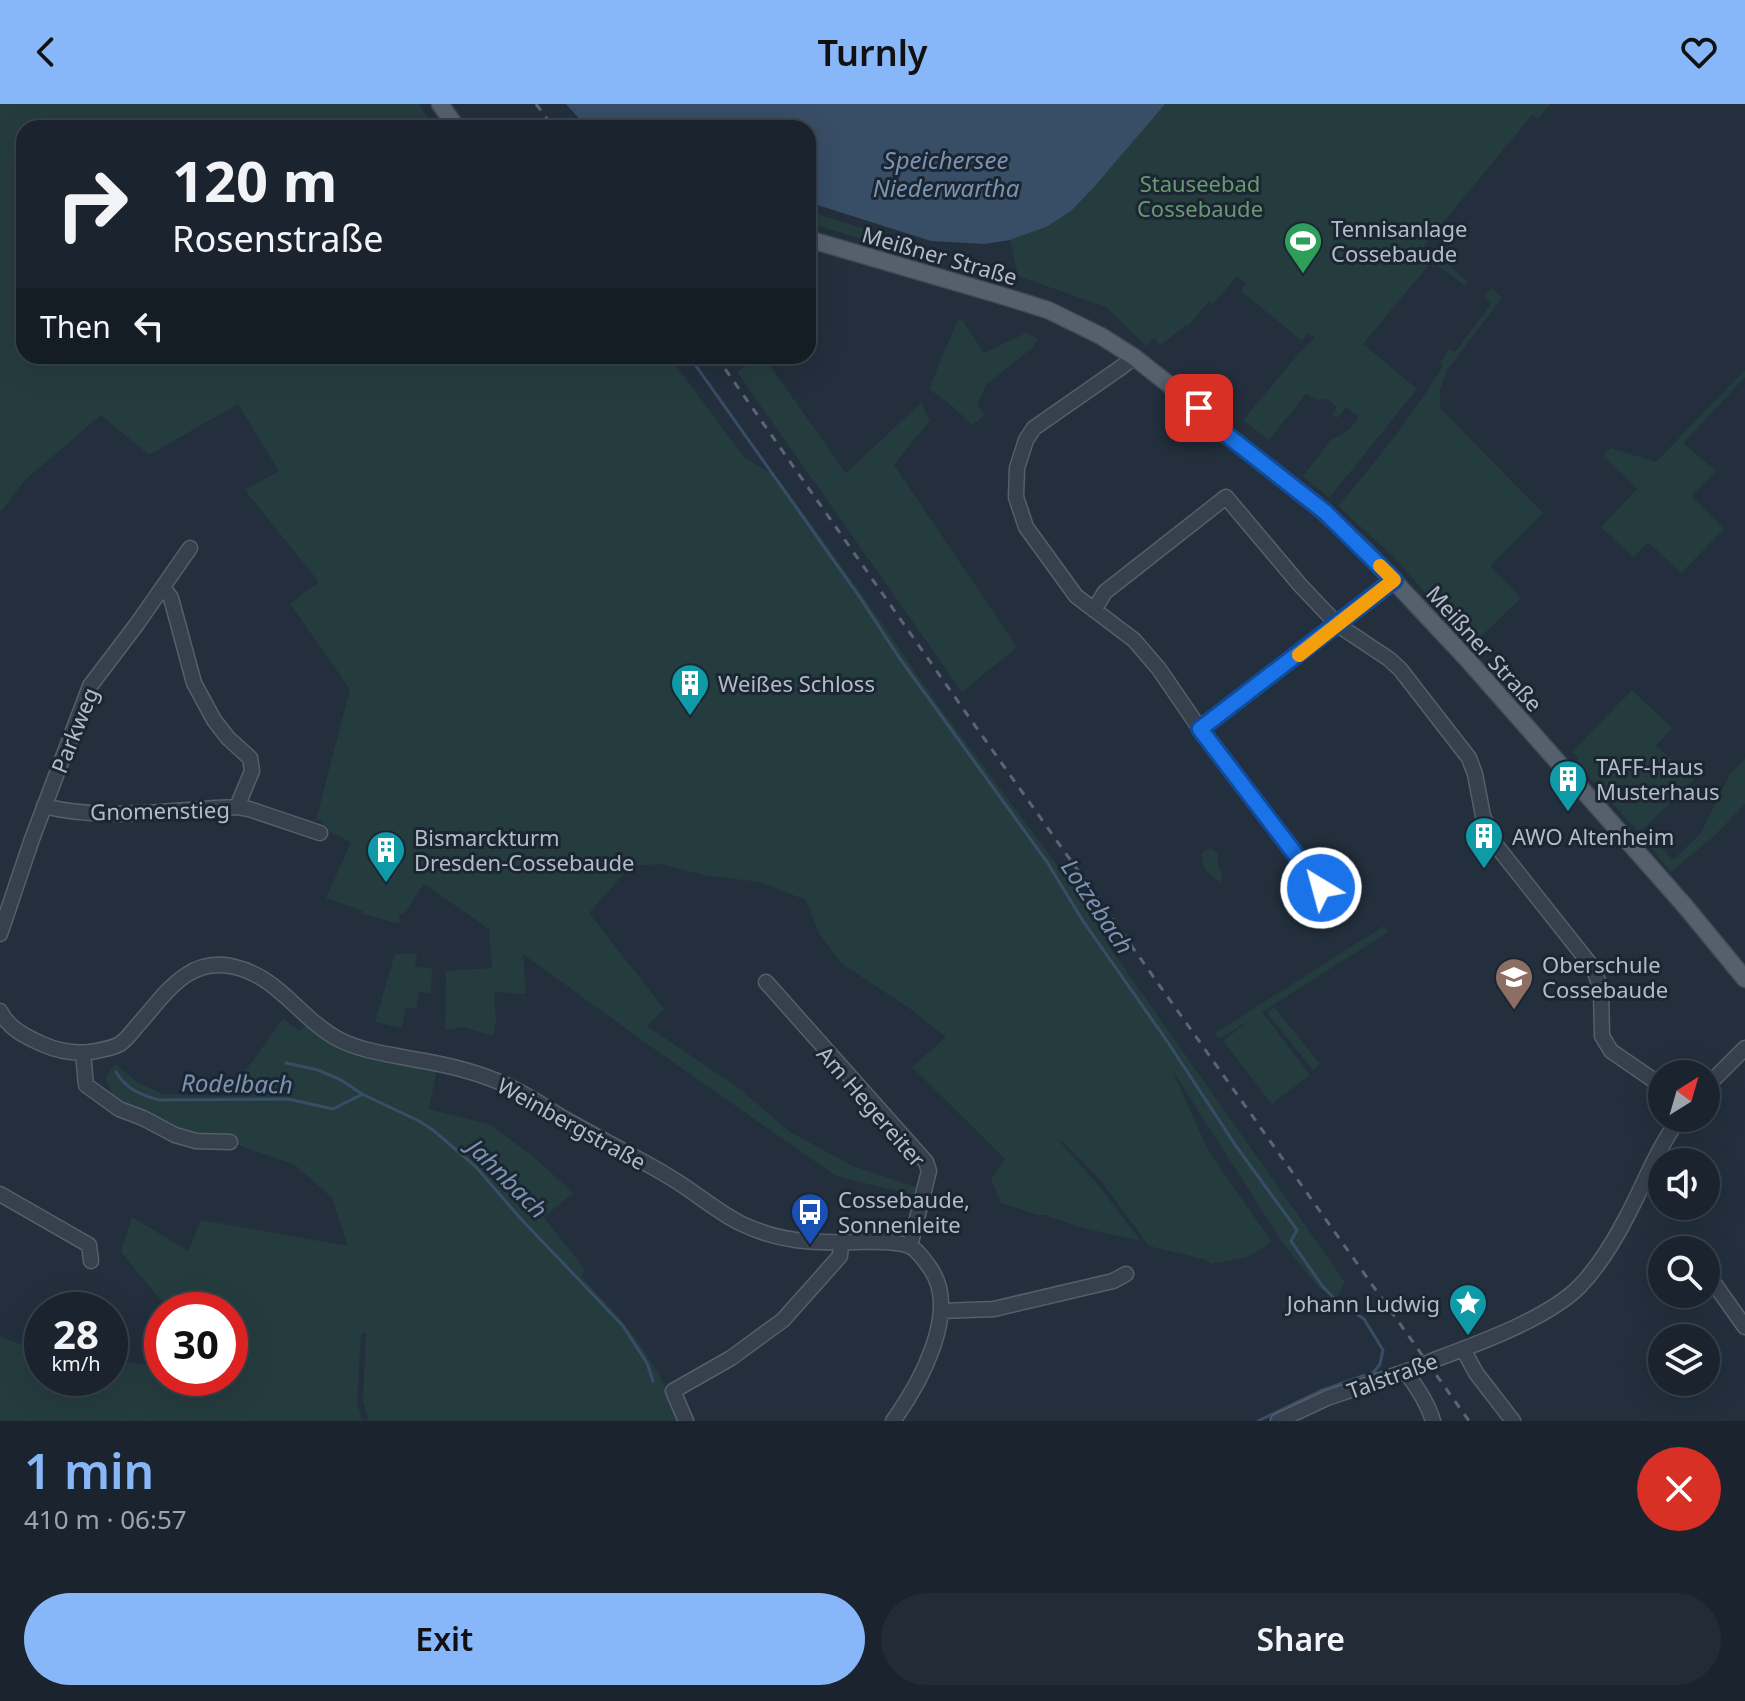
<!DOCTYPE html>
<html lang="en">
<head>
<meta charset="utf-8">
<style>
  body { margin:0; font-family:"Noto Sans",sans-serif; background:#232b36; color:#f1f3f6; height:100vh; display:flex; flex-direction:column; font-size:30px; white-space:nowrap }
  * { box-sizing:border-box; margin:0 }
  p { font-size:26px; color:#9fa4aa }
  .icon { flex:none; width:44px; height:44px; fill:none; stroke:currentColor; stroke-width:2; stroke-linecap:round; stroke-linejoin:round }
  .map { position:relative; height:1317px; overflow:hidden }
  .sheet { display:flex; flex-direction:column; background:#1a232e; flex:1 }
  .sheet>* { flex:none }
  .hud { position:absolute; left:16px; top:16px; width:800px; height:244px; border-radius:24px; box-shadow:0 8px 32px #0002,0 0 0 2px #38404a; background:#1a232e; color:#f1f3f6; overflow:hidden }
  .needle { width:52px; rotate:37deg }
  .tools { position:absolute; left:1648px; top:956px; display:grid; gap:16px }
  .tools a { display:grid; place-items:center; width:72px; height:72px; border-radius:50%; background:#1a232e; box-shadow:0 8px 32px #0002,0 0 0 2px #38404a; font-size:40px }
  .speed { position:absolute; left:24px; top:1188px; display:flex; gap:16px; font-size:40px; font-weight:700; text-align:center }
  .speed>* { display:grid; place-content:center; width:104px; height:104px; border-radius:50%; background:#1a232e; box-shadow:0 8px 32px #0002,0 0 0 2px #38404a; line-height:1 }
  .speed small { font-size:20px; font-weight:400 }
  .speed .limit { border:12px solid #d22; background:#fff; color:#111 }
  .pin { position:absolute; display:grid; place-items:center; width:68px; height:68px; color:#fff; margin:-34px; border-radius:16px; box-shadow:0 4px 12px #0006 }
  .me { position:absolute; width:88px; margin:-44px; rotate:323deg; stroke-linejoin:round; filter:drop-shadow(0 0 6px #0008) }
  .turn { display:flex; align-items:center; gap:28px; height:168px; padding:0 24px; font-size:36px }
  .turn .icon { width:104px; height:104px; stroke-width:2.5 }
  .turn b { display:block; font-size:56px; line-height:68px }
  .then { display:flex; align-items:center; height:76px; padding:0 24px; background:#0003; gap:16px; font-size:30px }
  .round { display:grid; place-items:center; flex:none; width:84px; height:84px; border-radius:42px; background:#232b36 }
  .head { display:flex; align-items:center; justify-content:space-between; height:136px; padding:0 24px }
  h1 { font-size:48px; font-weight:600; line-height:60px; color:#87b7f9 }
  .button { display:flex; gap:16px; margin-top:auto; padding:16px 24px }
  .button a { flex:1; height:92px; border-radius:48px; background:#87b7f9; color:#111; font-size:32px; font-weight:600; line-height:92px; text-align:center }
  .button a+a { background:#232b36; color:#f1f3f6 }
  header { display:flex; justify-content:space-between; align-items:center; height:104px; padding:0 24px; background:#87b7f9; color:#111; font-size:36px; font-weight:600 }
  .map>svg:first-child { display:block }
  .green { fill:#253c3e }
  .water { fill:#384d66 }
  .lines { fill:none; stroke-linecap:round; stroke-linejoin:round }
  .stream { stroke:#384d66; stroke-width:3 }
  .minor-casing { stroke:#555e6b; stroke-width:17 }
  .major-casing { stroke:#404a56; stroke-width:19 }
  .minor { stroke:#37414d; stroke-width:14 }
  .major { stroke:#55606d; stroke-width:16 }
  .rail { stroke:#596574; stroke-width:3; stroke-dasharray:8 8; stroke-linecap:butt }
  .minor-bridge-casing { stroke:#555e6b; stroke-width:17; stroke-linecap:butt }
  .minor-bridge { stroke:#37414d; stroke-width:14 }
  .route-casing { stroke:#114b97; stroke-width:20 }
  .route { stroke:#1a73e8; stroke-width:14 }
  .slow { stroke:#f59e0b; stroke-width:14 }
  .labels { text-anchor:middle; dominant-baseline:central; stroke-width:6; stroke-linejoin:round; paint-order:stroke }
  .park-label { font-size:22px; fill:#699972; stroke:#1c2632 }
  .poi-label { font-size:22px; fill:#b2bbc8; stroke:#1c2632; text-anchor:start }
  .street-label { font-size:22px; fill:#b2bbc8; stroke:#1c2632 }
  .water-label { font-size:24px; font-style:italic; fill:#7a93b1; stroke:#1c2632 }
</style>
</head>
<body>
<header><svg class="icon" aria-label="back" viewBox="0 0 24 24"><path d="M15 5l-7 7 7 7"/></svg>Turnly<svg class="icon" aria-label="heart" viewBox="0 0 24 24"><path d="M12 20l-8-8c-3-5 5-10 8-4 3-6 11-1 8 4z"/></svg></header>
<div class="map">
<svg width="1745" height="1317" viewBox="0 0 1745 1317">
  <rect width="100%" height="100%" fill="#232f3d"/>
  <path class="green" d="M0,0h419l15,24h-410v228h645l75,101 34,21 85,118 77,112 134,180 39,64 232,330 -8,15 -17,-8 -38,-47 -111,-174 38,84 63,90 -25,15 -36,7 -4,-4 -58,-14 -47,-64 -40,-41 -2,1 39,44 42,55 -62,-14 -34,-12h-7l-37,-12 -10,-24 14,-20 -93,-92 34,-30 -37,-29 -67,-44 -23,-30 -13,-34 -46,-18 -51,-6 -49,-12 -29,2 -42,47 75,96 -17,17 93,63 50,43 65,35 64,21 -1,8 -82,-20 -186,-130 -127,-92 3,40 -32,-2 2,29 -3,15 -30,-9 -18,3 1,-59 46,-3 -3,-39 -65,-45 -18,27 -7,5 1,8 -37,-10v-3l-37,-13 25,-56 -29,-14 1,-7 -7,-1 34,-131 -60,-85 29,-22 -74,-92 34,-19 -41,-67 -89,51 -48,-40 -77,66 -24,31z
    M937,0h613l-12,15 -6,-4 -102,123 -3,-3 -2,2 3,4 -11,14 8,7 11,-11 3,6 29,25 -3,4 -33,-25 -69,83 54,45 -88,109 -26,-22 27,-35 20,-12 9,-12 -13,-10 -9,11 -5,-4 5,-7 -10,-8 -10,1 -11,-6 -37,46 -26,-20 58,-69 14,-13 -7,-5 -6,8 -61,-50 5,-7 -9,-8 -24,28 -4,-3 -21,25 -2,-1 -25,20 -7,-7 -8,8 -40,-39 -88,-31 -8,-36 25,-9z
    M808,107l79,25 -2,10 -77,-23z
    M1491,184l11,10 -55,72 -7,20v18l103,105 -53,53 31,32 -49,47 -81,-91 -53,-48c38,-44 74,-90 105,-140l-3,-3 10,-14 5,3 37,-49 -7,-6z
    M958,215l5,2 21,32 42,-20 12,6 -6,9 -45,36 -10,21 8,10 -13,10 -21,-20 -22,-16z
    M759,252h4l83,117 75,-70 9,17 -36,45 123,182 -55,45 -225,-320z
    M1745,266v7l-62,66 33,28 -25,25 33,33 -43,44 -33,-31 -15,15 -32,-30 36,-38 -34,-33 8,-8 45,14z
    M1632,586l40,38 -16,18 38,34 -55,53 -63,-71 3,-3 -7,-7z
    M1745,655v45l-32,33 -42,35 -25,-31 4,-5 23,24 27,-26 30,-60z
    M1207,745h5l5,4c2,4 -1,8 1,13 3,7 6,7 3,16 -13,-7 -20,-14 -19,-29z
    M1384,822l4,6 -126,80 48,63 -38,29 -49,-63 27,-21 -31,19 -4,-6z
    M417,849l-2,13 17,3 -1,24 -12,-1 -3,17 -10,-2 -4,21 -27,-6 20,-68z
    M1274,903l46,57 -7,6 -46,-57z
    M283,915l17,12 7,-7 130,45 -8,40 60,15 45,33 39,36 -29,24 41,53 -4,6c20,22 41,43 58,67 17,25 31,51 44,78h-314l-6,-20 3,-69 -5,2 -4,67 5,20h-362v-84l26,9 16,-10v42h68v-32l10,15 32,5 10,-34v46h68v-68h-61l-48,-58 11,-35 56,34 13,-31 147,26 -16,-48 -37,-33 -65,-23 -34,-1 -77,-32 -14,-32 10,-13 22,18 26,12 64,2z"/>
  <path class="water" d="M566,0h599l-71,83 -23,24 -25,16 -36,13 -25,4 -54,-3 -123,-39v-74h-218l-6,-4z"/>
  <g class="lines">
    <path class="stream" d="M689,252l172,243 37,57 149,206 36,59 84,120 69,105 61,84 -6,11 32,46 12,12 29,20 19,31 -3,14 -6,8 -54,19 -62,30
      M286,959l32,7 23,10 21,14 57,27 14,9 43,37 45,52 102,107 24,37 6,18
      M116,968c10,17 25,23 43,28l129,-1 45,10 28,-14"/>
    <defs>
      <path id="minor" d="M1134,253l-11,9 -89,62 -8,12 -9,28 -1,29 10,30 50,69 58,44 25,29 41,60 139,183 9,-8
        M163,483l8,11 23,85 20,37 14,18 22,20 2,13 -15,36
        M1094,506l11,-18 121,-95 74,88 38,40 51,34 11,10 69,89 6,16 8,42 12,28 99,125 7,21 1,46 9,15 51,35
        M1200,625l194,-149
        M44,702c62,16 130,3 193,1l12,2 71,24
        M0,830l32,-95 58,-153 47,-62 53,-76
        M766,878l160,180 3,9 -19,75
        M0,907c9,18 25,25 42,33 16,7 31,10 48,8 10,-2 21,-3 30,-8 7,-5 12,-12 17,-18 28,-31 51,-71 98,-59 44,10 67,54 105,73 22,11 48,14 72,19 32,5 64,12 94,26 23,10 43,25 64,37 34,19 70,37 103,57 23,14 43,32 67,44 39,19 71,20 114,19 15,0 41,-2 55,4 8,3 16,15 21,22 31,43 -11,117 -37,153
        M83,949l3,32 33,24 24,9 32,17 21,6 34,1
        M1706,983l39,-39
        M0,1090l89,51 2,16
        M1706,1168l39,55
        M941,1207l53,-2 119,-28 13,-7
        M1463,1245l13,24 37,48
        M1434,1256c43,-16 115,-42 146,-74 18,-19 33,-43 45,-66 18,-33 32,-72 55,-102
        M1406,1268c11,16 22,31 27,49
        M686,1317l-13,-30 58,-33 52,-38 57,-64 1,-14
        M1278,1317l49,-23 86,-29"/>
      <path id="major" d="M440,0l17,24
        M808,135l195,57 45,14 53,26 33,21 47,37 46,41 86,67 50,46 104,111 218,247 60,73"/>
    </defs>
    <use href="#minor" class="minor-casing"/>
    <use href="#major" class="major-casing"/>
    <use href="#minor" class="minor"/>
    <use href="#major" class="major"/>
    <path class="rail" d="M536,0l18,24
      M716,252l255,364 498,701"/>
    <defs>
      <path id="minor-bridge" d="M1413,1265l21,-9"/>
    </defs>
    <use href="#minor-bridge" class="minor-bridge-casing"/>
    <use href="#minor-bridge" class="minor-bridge"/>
  </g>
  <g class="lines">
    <defs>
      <path id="route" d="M1199,304l28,27 98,77 69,68 -194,149 121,159"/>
    </defs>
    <use href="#route" class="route-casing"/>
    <use href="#route" class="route"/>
    <path class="slow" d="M1299,551l95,-75 -14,-14"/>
  </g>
  <defs>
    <symbol id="stadium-pin" viewBox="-11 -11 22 30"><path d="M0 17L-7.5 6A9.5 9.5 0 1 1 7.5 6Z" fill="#2e9e5b" stroke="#1c2632"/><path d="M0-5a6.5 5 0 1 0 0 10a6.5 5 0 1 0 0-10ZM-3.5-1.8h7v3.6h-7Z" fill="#fff"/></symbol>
    <symbol id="building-pin" viewBox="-11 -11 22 30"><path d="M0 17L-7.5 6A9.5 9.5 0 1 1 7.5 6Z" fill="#0f9aa8" stroke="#1c2632"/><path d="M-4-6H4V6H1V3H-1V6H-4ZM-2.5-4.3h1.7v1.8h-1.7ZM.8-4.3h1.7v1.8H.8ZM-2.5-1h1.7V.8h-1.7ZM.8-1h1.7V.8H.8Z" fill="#fff"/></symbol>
    <symbol id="school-pin" viewBox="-11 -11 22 30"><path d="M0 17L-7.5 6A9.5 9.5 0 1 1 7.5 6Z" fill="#8d6e63" stroke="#1c2632"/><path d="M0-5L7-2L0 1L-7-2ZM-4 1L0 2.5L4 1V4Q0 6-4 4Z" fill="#fff"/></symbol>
    <symbol id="bus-pin" viewBox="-11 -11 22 30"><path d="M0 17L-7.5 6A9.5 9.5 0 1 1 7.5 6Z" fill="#1a4fb4" stroke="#1c2632"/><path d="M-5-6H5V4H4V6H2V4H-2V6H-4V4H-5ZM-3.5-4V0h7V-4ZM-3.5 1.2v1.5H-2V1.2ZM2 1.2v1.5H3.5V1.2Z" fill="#fff"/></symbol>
    <symbol id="sight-pin" viewBox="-11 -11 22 30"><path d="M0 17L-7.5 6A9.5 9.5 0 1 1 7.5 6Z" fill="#0f9aa8" stroke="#1c2632"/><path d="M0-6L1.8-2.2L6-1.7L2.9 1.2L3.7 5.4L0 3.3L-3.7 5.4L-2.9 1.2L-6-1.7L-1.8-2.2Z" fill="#fff"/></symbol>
  </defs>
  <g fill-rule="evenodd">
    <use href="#stadium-pin" x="1281" y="115" width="44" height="60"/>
    <use href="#building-pin" x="668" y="557" width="44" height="60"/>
    <use href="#building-pin" x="1546" y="653" width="44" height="60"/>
    <use href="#building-pin" x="1462" y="710" width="44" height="60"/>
    <use href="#building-pin" x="364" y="724" width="44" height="60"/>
    <use href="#school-pin" x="1492" y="851" width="44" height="60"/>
    <use href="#bus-pin" x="788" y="1086" width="44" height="60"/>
    <use href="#sight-pin" x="1446" y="1177" width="44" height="60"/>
  </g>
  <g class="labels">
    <g class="park-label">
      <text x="1200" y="79">Stauseebad<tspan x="1200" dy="25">Cossebaude</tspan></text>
    </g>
    <g class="poi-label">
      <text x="1331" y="124">Tennisanlage<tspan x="1331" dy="25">Cossebaude</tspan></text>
      <text x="718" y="579">Weißes Schloss</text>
      <text x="1596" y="662">TAFF-Haus<tspan x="1596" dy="25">Musterhaus</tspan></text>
      <text x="1512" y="732">AWO Altenheim</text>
      <text x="414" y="733">Bismarckturm<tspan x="414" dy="25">Dresden-Cossebaude</tspan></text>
      <text x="1542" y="860">Oberschule<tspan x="1542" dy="25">Cossebaude</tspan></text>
      <text x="838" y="1095">Cossebaude,<tspan x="838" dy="25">Sonnenleite</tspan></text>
      <text x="1440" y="1199" text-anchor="end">Johann Ludwig</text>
    </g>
    <g class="street-label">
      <text transform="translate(940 151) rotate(16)">Meißner Straße</text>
      <text transform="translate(1485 544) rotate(48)">Meißner Straße</text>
      <text transform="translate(74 626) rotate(-68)">Parkweg</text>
      <text transform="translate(160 706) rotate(-1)">Gnomenstieg</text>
      <text transform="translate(872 1002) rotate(49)">Am Hegereiter</text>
      <text transform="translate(572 1019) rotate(29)">Weinbergstraße</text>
      <text transform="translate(1392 1271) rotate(-20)">Talstraße</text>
    </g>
    <g class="water-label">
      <text x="946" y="55">Speichersee<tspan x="946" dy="28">Niederwartha</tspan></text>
      <text transform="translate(1098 802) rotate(56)">Lotzebach</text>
      <text transform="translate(237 979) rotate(1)">Rodelbach</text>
      <text transform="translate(508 1074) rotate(45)">Jahnbach</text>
    </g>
  </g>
</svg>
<div class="tools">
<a><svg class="needle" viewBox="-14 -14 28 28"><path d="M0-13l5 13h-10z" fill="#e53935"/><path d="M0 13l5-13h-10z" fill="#9fa4aa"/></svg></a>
<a><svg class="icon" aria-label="sound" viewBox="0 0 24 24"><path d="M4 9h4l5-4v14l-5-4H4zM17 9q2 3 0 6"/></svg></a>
<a><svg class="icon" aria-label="search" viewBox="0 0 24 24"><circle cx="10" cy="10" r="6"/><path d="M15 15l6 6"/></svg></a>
<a><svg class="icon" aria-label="layers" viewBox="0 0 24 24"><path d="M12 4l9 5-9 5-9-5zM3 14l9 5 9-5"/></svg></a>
</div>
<div class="speed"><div>28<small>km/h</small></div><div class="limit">30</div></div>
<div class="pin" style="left:1199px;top:304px;background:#d93025"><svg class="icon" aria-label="arrive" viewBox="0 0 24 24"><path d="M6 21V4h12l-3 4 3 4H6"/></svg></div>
<svg class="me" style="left:1321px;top:784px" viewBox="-20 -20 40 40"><circle r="17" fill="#1a73e8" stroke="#fff" stroke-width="3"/><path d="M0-11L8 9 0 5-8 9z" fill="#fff"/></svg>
<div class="hud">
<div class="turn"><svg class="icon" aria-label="right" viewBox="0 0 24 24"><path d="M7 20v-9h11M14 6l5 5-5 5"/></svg><div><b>120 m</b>Rosenstraße</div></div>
<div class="then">Then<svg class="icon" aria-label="left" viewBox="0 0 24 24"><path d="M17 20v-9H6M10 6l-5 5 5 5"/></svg></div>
</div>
</div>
<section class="sheet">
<div class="head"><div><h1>1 min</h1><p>410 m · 06:57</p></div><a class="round" style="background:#d93025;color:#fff"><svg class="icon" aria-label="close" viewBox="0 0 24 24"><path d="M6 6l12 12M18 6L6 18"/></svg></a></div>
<div class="button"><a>Exit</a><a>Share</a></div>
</section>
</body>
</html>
